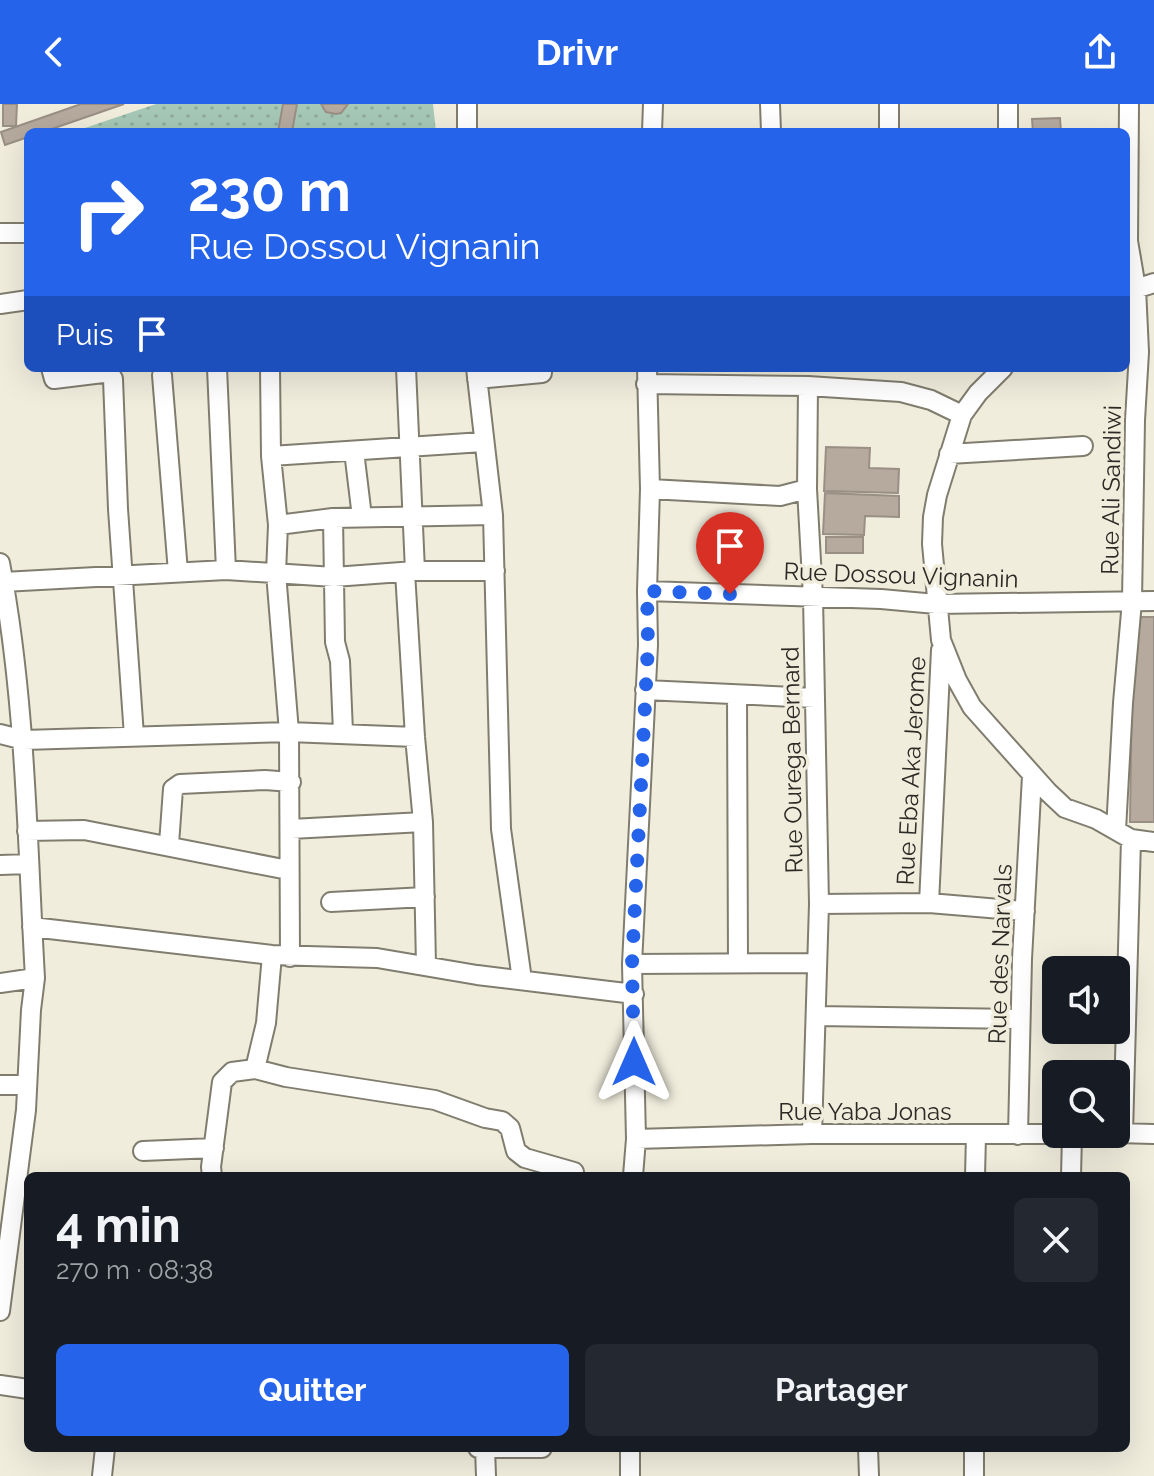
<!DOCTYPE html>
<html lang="fr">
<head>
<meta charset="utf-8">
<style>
  body { margin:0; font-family:Raleway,sans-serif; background:#242831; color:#f1f3f6; height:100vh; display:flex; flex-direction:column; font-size:30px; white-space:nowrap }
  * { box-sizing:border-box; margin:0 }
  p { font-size:26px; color:#9ea1a6 }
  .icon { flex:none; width:44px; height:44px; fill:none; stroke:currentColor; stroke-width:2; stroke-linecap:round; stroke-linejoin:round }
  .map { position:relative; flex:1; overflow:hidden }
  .side { position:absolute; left:24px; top:1068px; width:1106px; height:280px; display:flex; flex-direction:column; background:#171b24; border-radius:12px; box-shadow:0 8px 32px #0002 }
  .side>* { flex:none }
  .guide { position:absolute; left:24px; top:24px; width:1106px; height:244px; border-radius:12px; box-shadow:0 8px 32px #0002; background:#2563eb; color:#fff; overflow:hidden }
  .fabs { position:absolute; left:1042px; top:852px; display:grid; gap:16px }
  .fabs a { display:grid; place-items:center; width:88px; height:88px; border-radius:12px; background:#171b24; box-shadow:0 8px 32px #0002; font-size:40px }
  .pin { position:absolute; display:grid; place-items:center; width:68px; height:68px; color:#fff; margin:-82px -34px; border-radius:50% 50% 50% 0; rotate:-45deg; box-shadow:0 0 8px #0007 }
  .pin .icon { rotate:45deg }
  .me { position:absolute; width:88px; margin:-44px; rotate:0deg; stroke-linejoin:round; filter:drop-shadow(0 0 6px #0008) }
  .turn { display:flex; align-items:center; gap:28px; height:168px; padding:0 32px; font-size:36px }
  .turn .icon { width:104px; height:104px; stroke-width:2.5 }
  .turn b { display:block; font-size:56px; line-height:68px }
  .then { display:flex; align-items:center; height:76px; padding:0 32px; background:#0003; gap:16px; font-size:30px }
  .round { display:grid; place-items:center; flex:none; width:84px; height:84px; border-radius:12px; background:#242831 }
  .overview { display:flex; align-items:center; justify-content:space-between; height:136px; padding:0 32px }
  h1 { font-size:48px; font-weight:700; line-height:60px }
  .cta { display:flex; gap:16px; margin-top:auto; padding:16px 32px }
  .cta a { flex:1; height:92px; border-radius:12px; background:#2563eb; color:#fff; font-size:32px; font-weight:700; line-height:92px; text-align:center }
  .cta a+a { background:#242831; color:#f1f3f6 }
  header { display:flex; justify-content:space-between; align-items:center; height:104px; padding:0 32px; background:#2563eb; color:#fff; font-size:36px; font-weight:700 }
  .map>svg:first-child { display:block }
  .park { fill:url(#park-dots) }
  .building { fill:#b6aa9f; stroke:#9a8f85; stroke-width:2 }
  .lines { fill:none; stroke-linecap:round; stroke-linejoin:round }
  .minor-casing { stroke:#807d6f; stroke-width:22 }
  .minor { stroke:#fff; stroke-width:18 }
  .route { stroke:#2563eb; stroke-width:14; stroke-dasharray:0 25.2 }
  .labels { text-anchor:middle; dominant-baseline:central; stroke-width:7; stroke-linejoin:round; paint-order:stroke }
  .street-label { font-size:24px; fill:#2c2a25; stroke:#f0eddd }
</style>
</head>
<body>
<header><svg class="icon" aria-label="back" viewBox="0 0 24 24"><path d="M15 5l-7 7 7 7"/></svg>Drivr<svg class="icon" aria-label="share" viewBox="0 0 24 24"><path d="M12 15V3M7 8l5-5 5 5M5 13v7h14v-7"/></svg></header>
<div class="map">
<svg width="1154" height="1372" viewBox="0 0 1154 1372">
  <defs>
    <pattern id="park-dots" width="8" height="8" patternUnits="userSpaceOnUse" patternTransform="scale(2)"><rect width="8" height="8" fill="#a6c8b6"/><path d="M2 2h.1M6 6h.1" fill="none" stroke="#8fac9c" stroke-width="1.8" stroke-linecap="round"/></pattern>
  </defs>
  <rect width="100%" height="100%" fill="#f0eddd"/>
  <path class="park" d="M156,0h277l3,28h-363z"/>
  <path class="building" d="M3,0h14l-1,22h-13z
    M81,0h43l-81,28h-15v5l-23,8 -4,-13z
    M283,0h14l-5,28h-14z
    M321,0h27l-7,9 -5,1 -10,-2z
    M1060,14l1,14h-28l-1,-13z
    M826,343l44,1 -1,20 30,1 -1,24 -74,-2z
    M825,389l74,3v21l-34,-1 -1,19 -41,-1z
    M826,433h37v16h-37z
    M1133,513h21v205h-24z"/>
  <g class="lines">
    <defs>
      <path id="minor" d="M467,0v28
        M770,0l1,28
        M1008,0v28
        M652,28l1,-28
        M889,28v-28
        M0,129h28
        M1126,188l28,-9
        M0,200l28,-4
        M51,264l3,11 49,-6 7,1 3,5 5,130 16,227
        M217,264l9,202
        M270,264l1,88 7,69 -2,48 13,159 1,225
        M406,264l9,203
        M476,264l17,147 8,314 21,151
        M1003,264l-25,25 -16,22 -25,80 -4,22 -1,27 9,96 16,40 15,27 76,85 17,16 31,11 35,20 23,3
        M162,271l16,197
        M477,275l65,-6
        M646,280l162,2 93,6 30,8 31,15
        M808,282l-1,103 6,108 6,307 -7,230
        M354,347l8,66
        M949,350l134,-8
        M271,352l212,-14
        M650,385l130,7 27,-7
        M333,414l2,124 5,19 3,71
        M278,421l55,-7 160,-3
        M0,459c26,137 27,276 35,415l-4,32 -5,100 -26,201
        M405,468l10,165 8,85 3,143
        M3,478l223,-12 108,7 81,-6h80
        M647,487l234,8 55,5 218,-3
        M645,586l170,8
        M737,591l1,268
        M0,630l24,6 265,-8 126,5
        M291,725l132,-7
        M1116,726l7,-127 9,-102 3,-181 4,-68 -3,-64 -8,-47 1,-137
        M27,727l57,-1 204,40
        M169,740l4,-55 7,-5 85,-4 26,2
        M0,761l29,-1
        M331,798l94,-5
        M929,799l12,-253
        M819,800l110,-1 96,8
        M32,823l240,28 105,3 100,17 157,19
        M632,860l184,-1
        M0,879l35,-5
        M817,912l203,3
        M255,965l31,8 149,23 50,18 17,3 8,7 6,23 9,7 49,14
        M0,981h27
        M1116,1029l38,1
        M1123,1029l8,-294
        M1018,1031l4,-176 10,-183
        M636,1035l176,-5h283
        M143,1047l71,-3
        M212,1072l-1,-9 11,-85 10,-10 23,-3 11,-46 6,-68
        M633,1072l3,-37 -4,-175 16,-319 -1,-54 3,-102 -3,-121
        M975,1072l1,-41
        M1071,1072l1,-41
        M0,1281l28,4
        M478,1344h64
        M485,1344l1,28
        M868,1344l1,28
        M102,1372l3,-28
        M630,1372v-28
        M974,1372v-28"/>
    </defs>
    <use href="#minor" class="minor-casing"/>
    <use href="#minor" class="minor"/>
  </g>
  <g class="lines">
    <path class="route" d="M634,958l-2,-98 16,-319 -1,-54 83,3"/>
  </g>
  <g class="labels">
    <g class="street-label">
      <text transform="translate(1111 386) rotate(-89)">Rue Ali Sandiwi</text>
      <text transform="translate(901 471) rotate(2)">Rue Dossou Vignanin</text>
      <text transform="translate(792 656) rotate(-91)">Rue Ourega Bernard</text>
      <text transform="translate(911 667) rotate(-87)">Rue Eba Aka Jerome</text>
      <text transform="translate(1000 850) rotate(-88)">Rue des Narvals</text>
      <text x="865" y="1007">Rue Yaba Jonas</text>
    </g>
  </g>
</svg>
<div class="fabs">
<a><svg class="icon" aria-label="sound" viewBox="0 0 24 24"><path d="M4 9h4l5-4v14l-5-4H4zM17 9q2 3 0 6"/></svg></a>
<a><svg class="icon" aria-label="search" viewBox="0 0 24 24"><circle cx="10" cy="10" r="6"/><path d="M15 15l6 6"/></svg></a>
</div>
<div class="pin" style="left:730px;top:490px;background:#d93025"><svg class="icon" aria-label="arrive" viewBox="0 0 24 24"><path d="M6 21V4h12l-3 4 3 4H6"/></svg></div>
<svg class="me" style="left:634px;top:958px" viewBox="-20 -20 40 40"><path d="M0-17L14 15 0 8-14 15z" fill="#2563eb" stroke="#fff" stroke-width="4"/></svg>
<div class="guide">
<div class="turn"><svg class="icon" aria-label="right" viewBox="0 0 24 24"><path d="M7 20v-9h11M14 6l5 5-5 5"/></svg><div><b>230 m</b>Rue Dossou Vignanin</div></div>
<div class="then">Puis<svg class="icon" aria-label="arrive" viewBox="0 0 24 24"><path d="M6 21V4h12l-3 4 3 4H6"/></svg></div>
</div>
<section class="side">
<div class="overview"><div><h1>4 min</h1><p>270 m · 08:38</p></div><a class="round"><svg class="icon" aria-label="close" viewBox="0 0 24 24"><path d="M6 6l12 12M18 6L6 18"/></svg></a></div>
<div class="cta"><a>Quitter</a><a>Partager</a></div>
</section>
</div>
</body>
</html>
